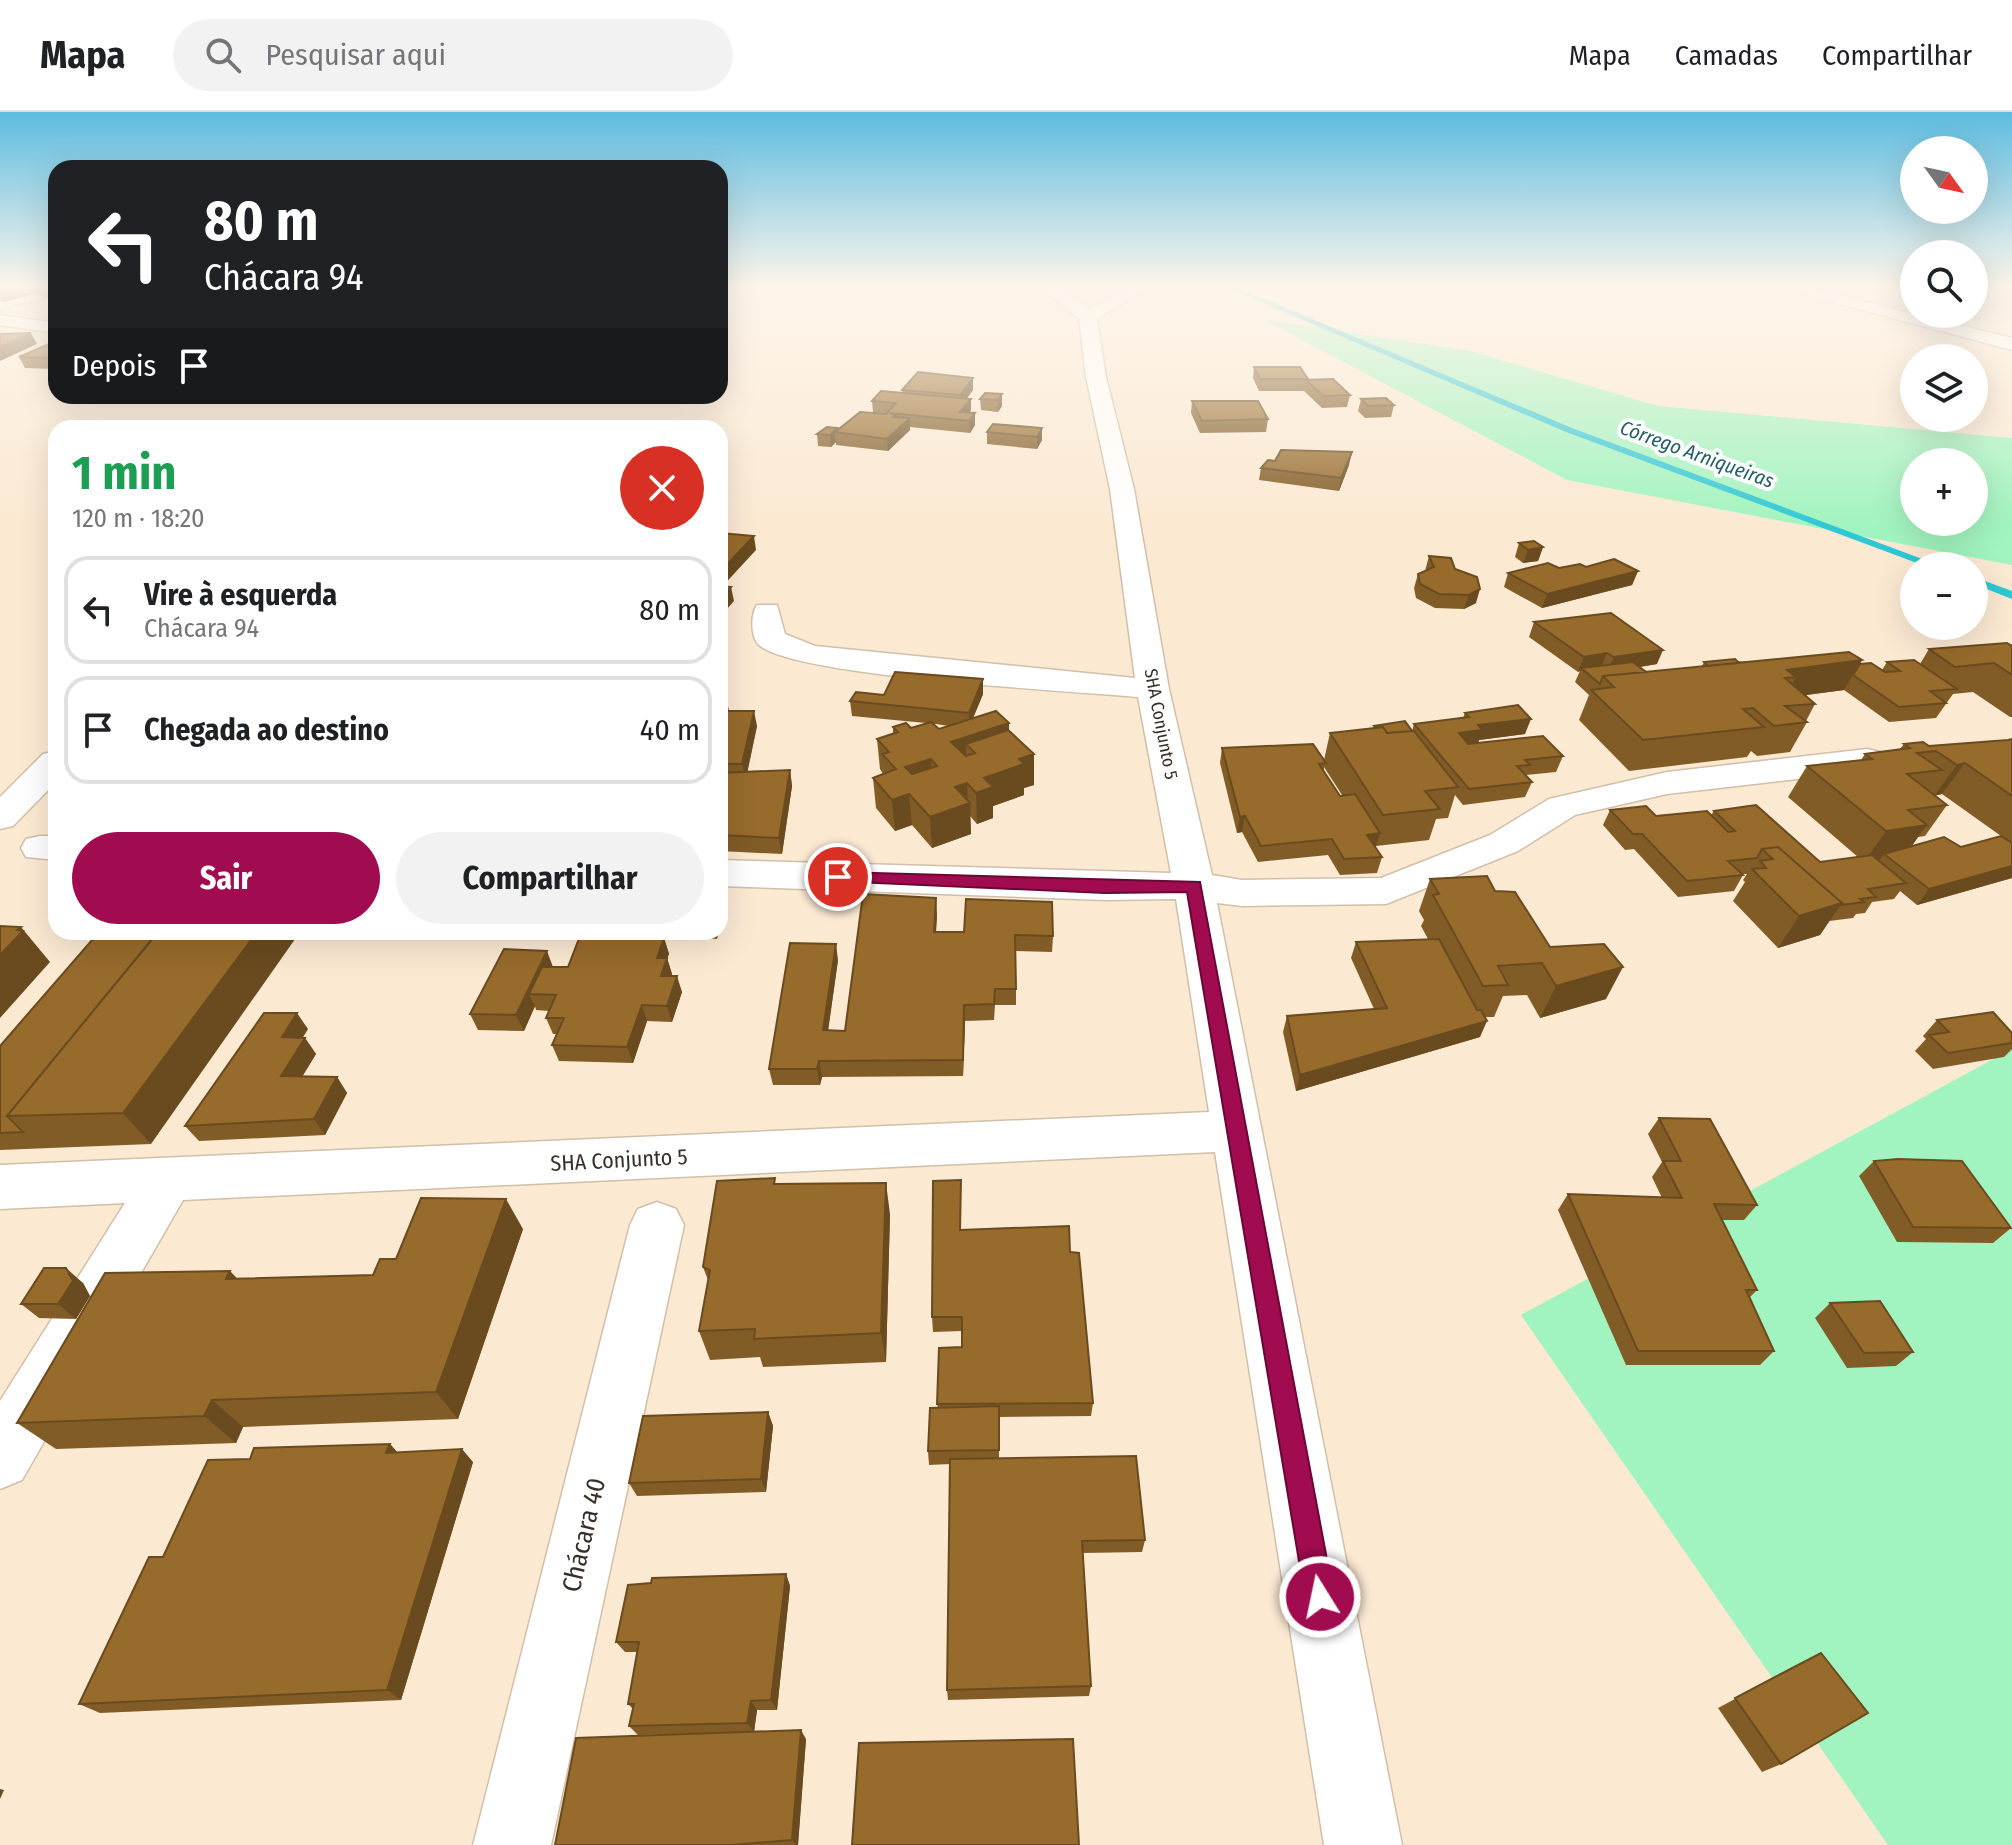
<!DOCTYPE html>
<html lang="pt">
<head>
<meta charset="utf-8">
<style>
  body { margin:0; font-family:"Fira Sans Condensed",sans-serif; background:#f2f2f2; color:#202124; height:100vh; display:flex; flex-direction:column; font-size:30px; white-space:nowrap }
  * { box-sizing:border-box; margin:0 }
  p { font-size:26px; color:#757577 }
  .icon { flex:none; width:44px; height:44px; fill:none; stroke:currentColor; stroke-width:2; stroke-linecap:round; stroke-linejoin:round }
  .map { position:relative; flex:1; overflow:hidden }
  .details { position:absolute; left:48px; top:308px; width:680px; height:520px; display:flex; flex-direction:column; background:#fff; border-radius:24px; box-shadow:0 8px 32px #0002 }
  .details>* { flex:none }
  .banner { position:absolute; left:48px; top:48px; width:680px; height:244px; border-radius:24px; box-shadow:0 8px 32px #0002; background:#202124; color:#fff; overflow:hidden }
  .needle { width:52px; rotate:123deg }
  .controls { position:absolute; left:1900px; top:24px; display:grid; gap:16px }
  .controls a { display:grid; place-items:center; width:88px; height:88px; border-radius:50%; background:#fff; box-shadow:0 8px 32px #0002; font-size:40px }
  .pin { position:absolute; display:grid; place-items:center; width:68px; height:68px; color:#fff; margin:-34px; border:4px solid #fff; border-radius:50%; box-shadow:0 2px 8px #0007 }
  .me { position:absolute; width:88px; margin:-44px; rotate:350deg; stroke-linejoin:round; filter:drop-shadow(0 0 6px #0008) }
  .turn { display:flex; align-items:center; gap:28px; height:168px; padding:0 24px; font-size:36px }
  .turn .icon { width:104px; height:104px; stroke-width:2.5 }
  .turn b { display:block; font-size:56px; line-height:68px }
  .then { display:flex; align-items:center; height:76px; padding:0 24px; background:#0003; gap:16px; font-size:30px }
  .round { display:grid; place-items:center; flex:none; width:84px; height:84px; border-radius:42px; background:#f2f2f2 }
  .summary { display:flex; align-items:center; justify-content:space-between; height:136px; padding:0 24px }
  h1 { font-size:48px; font-weight:700; line-height:60px; color:#1e9e55 }
  .primary-button { display:flex; gap:16px; margin-top:auto; padding:16px 24px }
  .primary-button a { flex:1; height:92px; border-radius:48px; background:#a10c50; color:#fff; font-size:32px; font-weight:700; line-height:92px; text-align:center }
  .primary-button a+a { background:#f2f2f2; color:#202124 }
  ul { padding:0; list-style:none }
  li { display:flex; align-items:center; gap:24px; height:108px; margin:0 16px 12px; padding:0 8px; border:4px solid #e0e0e0; border-radius:24px }
  li div { flex:1 }
  li b { display:block; font-size:30px }
  li em { font-style:normal }
  header { display:flex; align-items:center; gap:48px; box-sizing:border-box; height:112px; padding:0 40px; background:#fff; border-bottom:2px solid #e0e0e0 }
  header strong { font-size:38px }
  nav { display:flex; gap:44px; margin-inline-start:auto; font-size:28px }
  .search { width:560px; height:72px; background:#f2f2f2; display:flex; align-items:center; gap:20px; box-sizing:border-box; padding:0 28px; border-radius:44px; color:#757577; font-size:30px }
  .map>svg:first-child { display:block }
  .green { fill:#a1f4bf; fill-rule:evenodd }
  .lines { fill:none; stroke-linecap:round; stroke-linejoin:round }
  .stream { fill:#2ec8d5; fill-rule:evenodd }
  .minor-casing { stroke:#d1bfa9; stroke-width:3 }
  .minor { fill:#fff; fill-rule:evenodd }
  .wall { fill:#825c26; fill-rule:evenodd }
  .shaded-wall { fill:#6a4b1f }
  .building { fill:#976b2c; stroke:#6a4b1f; stroke-width:2; fill-rule:evenodd }
  .route { fill:#a10c50; stroke:#690834; stroke-width:2 }
  .labels { text-anchor:middle; dominant-baseline:central; stroke-width:8; stroke-linejoin:round; paint-order:stroke }
  .far-street-label { font-size:18px; fill:#373028; stroke:#fff }
  .far-water-label { font-size:20px; font-style:italic; fill:#235e63; stroke:#fff }
  .street-label { font-size:22px; fill:#373028; stroke:#fff }
  .near-street-label { font-size:26px; fill:#373028; stroke:#fff }
</style>
</head>
<body>
<header>
<strong>Mapa</strong>
<div class="search"><svg class="icon" aria-label="search" viewBox="0 0 24 24"><circle cx="10" cy="10" r="6"/><path d="M15 15l6 6"/></svg>Pesquisar aqui</div>
<nav><a>Mapa</a><a>Camadas</a><a>Compartilhar</a></nav>
</header>
<div class="map">
<svg width="2012" height="1733" viewBox="0 0 2012 1733">
  <rect width="100%" height="100%" fill="#fbe9d2"/>
  <path class="green" d="M1262,207l208,32 188,55 354,32v127l-445,-85zM1914,350h60v60h-60z
    M2012,937v796h-124l-367,-530z"/>
  <g class="lines">
    <path class="stream" d="M1221,173h10l341,143 369,138h-16l-359,-134z
      M1974,465l38,14v8l-38,-15z"/>
    <defs>
      <path id="minor" d="M56,173v9l-56,15v-10z
        M1037,173h20l33,24 43,-24h21l-57,34 9,58 28,112 35,200 43,186 30,5 139,-2 109,-43 59,-36 13,-3 105,-24 200,-23 13,3 5,8 -5,8 -13,3 -200,23 -92,21 -57,36 -132,53 -144,2 -25,-3 185,942h-78l-109,-693 -1032,48 -161,280 -22,9v-88l125,-198 -125,6v-44l1209,-53 -33,-213 -71,1 -385,-14v-26l451,13 -33,-176c-64,-6 -342,-20 -379,-52 -9,-8 -8,-32 -2,-40h20l8,29 30,12 320,32 -25,-189 -24,-112 -7,-59z
        M1769,173h29l214,53v12z
        M0,203l56,8v10l-56,-8z
        M56,639v31l-43,44 -13,3v-32l43,-43z
        M40,724h16v24l-30,-3 -5,-9 5,-9z
        M657,1090l19,7 8,16 -133,620h-78l157,-620 8,-16z"/>
    </defs>
    <use href="#minor" class="minor-casing"/>
    <use href="#minor" class="minor"/>
  </g>
  <path class="wall" d="M0,173h56v14l-15,-2 -3,-4 -33,9 -5,-1z
    M56,229v28l-31,-1 -6,-11z
    M1254,255l54,13 42,15 -3,12 -25,1 -18,-17h-45l-6,-13z
    M902,278h71l-6,8 4,1v11l-2,3 6,12 -5,8 -60,-6v3l-22,21 -52,-6v-3l-5,5 -13,-1 -1,-12 20,-6v3l36,-19 -1,-11 31,-8z
    M1002,282v12l-4,6 -17,-2 -1,-11z
    M1361,287l33,6 -3,12 -26,1 -7,-7z
    M1192,289l76,18 -2,13 -66,1 -9,-20z
    M1042,316v12l-5,9 -50,-5v-12z
    M1349,353l-10,26 -80,-11 2,-12z
    M1519,431l24,4 -5,14 -15,2 -8,-6z
    M1429,444l26,13 21,34 -12,6 -29,-1 -19,-10 -2,-10 4,-14 7,-3z
    M1586,455l52,4 -6,14 -90,23 -38,-21 4,-14z
    M1534,510l123,42 -17,3 6,5 56,-6 2,-4 158,-2 -2,4 22,6 5,-8 33,2 9,-15 83,-3v71h-2l-37,-25 -20,2 -17,24 -47,4 -45,-32 -39,5 10,9 -9,17 1,1 -17,30 -33,4 -6,-5 -4,6 -118,14 -50,-51 10,-25 -14,-13 5,-11 -2,1 -49,-35z
    M983,582l-10,24 36,5v8l25,23v31l-10,3v7l-31,11v12l-16,6 -7,-8 1,18 -39,14 -20,-23 -17,6 -19,-23 -3,-30 10,-4 -3,-5 -3,-30 16,-5v-7l18,1 15,-5 -74,-7 -2,-15 34,-6zM933,612h3l13,2 -10,3z
    M720,584h6l2,15 29,15 -10,46 43,-2 2,16 -10,68 -62,-3z
    M1465,601l60,21 -46,6 -1,3 85,13 -7,16 -30,3 6,7 -7,15 -62,8 -8,-10 -7,23 -12,1 -7,21 -53,6 -1,2 7,9 -5,16 -37,2 -12,-20 -70,7 -16,-30 -5,1 -17,-70 2,-15 102,12 6,-27 43,-5 1,-2 38,5 2,-7 49,-6zM1324,655l18,28 -2,1 -16,-25z
    M2012,627v139l-95,27 -17,-14 -6,8 -22,3 -7,11 -9,1 -3,4 -24,3 -9,14 -42,13 -45,-47 12,-19 -2,-2 4,-6h-5l1,1 -9,16 -56,6 -44,-48 -9,1 -22,-25 7,-15 46,6 55,-1 3,-4 106,51 38,-5 -70,-60 19,-31 54,-6 4,-6 35,-5 4,-5 25,2 79,-6zM1942,682l59,42 -40,11 -49,-1 6,-9 7,-1 22,-31 -12,-10z
    M1430,767l65,12 55,56 56,52 -66,19 -13,-23 -24,1 -9,21h-9l-5,20 -184,54 -13,-59 4,-16 87,-7 -23,-51 5,-16 72,-3 -7,-13 3,-6 -5,-9z
    M937,802l-1,18 117,4 -1,16 -36,-1v54h-21l-1,15 -29,1 -2,55 -141,1 -2,8h-47l-4,-16 69,-109 -10,70 17,1z
    M99,820l52,212 -151,6v-104z
    M572,820h147l-2,7z
    M664,826l5,16 -2,4 5,16 -1,2 11,16 -10,30 -25,-1 -14,42 -74,-2 -7,-16 5,-11h-4l-7,-16 3,-7 -13,-1 -1,-4 -11,25 -46,-1 -8,-16 83,-47h15z
    M1937,908l75,13v16l-8,8 -71,12 -18,-18 11,-12 -3,-3z
    M308,917l-6,9h3l11,16 -14,22 35,1 10,16 -22,42 -126,6 -14,-15z
    M1659,1006l98,87 -13,15h-22l35,70 -7,7 24,54 -14,14h-134l-68,-155 10,-16 94,4 -10,-21 10,-15 -14,-28z
    M1874,1049l137,67 -18,15 -96,-1 -38,-66z
    M777,1072l113,30 -4,148 -123,5 -3,-10 -50,3 -11,-29 9,-51 -5,-13z
    M961,1083v35l109,22 23,151 -2,13 -92,1v41l146,82 -3,12 -59,1 8,133 -2,10 -141,4 -1,-10 3,-226 -21,1 -1,-14 10,-43 -1,-4 25,-57v-16l-29,1 -1,-15z
    M523,1117l-65,190 -215,8 -7,16 -180,6 -39,-26 221,-144 135,-4 23,-16z
    M83,1171l7,13 -14,23 -37,-1 -18,-14z
    M1830,1191l83,49 -17,14 -49,2 -32,-50z
    M768,1300l5,14 -7,66 -129,4 -8,-13z
    M390,1332l7,8 76,10 -72,238 -301,13 -21,-9 84,-147 87,-98z
    M786,1462l4,12 -13,124h-20l-3,22 -116,3 -9,-9 4,-17 -5,-5 9,-52h-12l-9,-10z
    M1821,1541l-40,111 -19,8 -44,-64z
    M806,1627l-8,106h-243z"/>
  <path class="shaded-wall" d="M24,173h16l2,3 -7,-1 3,6 -33,9 -5,-9z
    M31,221l6,11 -37,17v-14z
    M973,266v12l-12,16 -1,-11z
    M1002,282v12l-4,6v-12z
    M971,287v11l-8,11 -3,-9z
    M975,301v12l-5,8 -1,-12z
    M910,306v12l-22,21 -1,-12z
    M837,316v5l-2,-1 1,10 -5,5 -1,-12z
    M1042,316v12l-5,9v-12z
    M1352,340l-3,13 -10,26 2,-13z
    M754,424l2,14 -36,39v-17z
    M1543,435l-5,14 -15,2 5,-13z
    M1638,459l-6,14 -90,23 5,-14z
    M731,475l3,14 -14,16v-18z
    M1480,477l-4,14 -12,6 5,-14z
    M1663,538l-6,14 -50,8 7,-15z
    M1607,541l-6,15h-20l-1,3 -2,1 6,-15z
    M1862,548l-18,30 -60,8 12,-21 -9,-7z
    M983,567v15l-14,34v-15z
    M726,584l3,15 -3,10 -3,-15z
    M754,599l3,15 -11,53 -4,-15z
    M1531,607l-6,15 -46,6 -2,6 -23,3 5,-16 19,-8z
    M1009,611v30h-34l-9,-9 1,24 -16,-26z
    M1034,642v31l-10,3v7l-31,11v12l-16,6 -1,-31 8,-15 35,-19z
    M931,647l2,31 -24,4 3,31 -17,6 -3,-31 13,-33z
    M1965,651l-23,31 -8,2 23,-31z
    M790,658l2,16 -10,68 -3,-16z
    M967,671l1,20h2l1,31 -39,14 -2,-31 25,-30z
    M1245,704l-3,16 -5,1 3,-16z
    M1927,713l-23,31 -20,-2 -5,6 -15,2 22,-31z
    M1380,721l-5,16 -8,-14z
    M2012,754v12l-95,27 12,-16z
    M722,776l4,16 -6,23v-30z
    M936,786l1,16 -2,34 -1,-16z
    M1842,791l-22,32 -42,13 21,-32z
    M21,815l29,35 -50,56v-63l17,-25z
    M257,820h43l-149,212 -28,-31z
    M664,826l5,16 -8,20 -4,-16z
    M836,832l2,16 -12,86 -3,-16z
    M547,839l6,16 -24,27 6,12 -11,25 -8,-16z
    M667,846l5,16 -6,19 -5,-17z
    M1623,855l-17,32 -66,19 16,-32z
    M677,864l5,16 -10,30 -5,-16z
    M642,893l5,16 -14,42 -6,-16z
    M964,893l1,16 -2,55v-16z
    M297,901l11,16 -15,24 -11,-16z
    M1487,909l-7,16 -184,54 4,-16z
    M305,926l11,16 -23,38 -12,-16z
    M819,949l3,16 -2,8 -3,-16z
    M337,965l10,16 -22,42 -11,-16z
    M886,1071l4,31 -4,148 -5,-29z
    M506,1087l17,30 -65,190 -22,-27z
    M66,1156l17,15 7,13 -14,23 -18,-15z
    M230,1159l28,29 -32,-21z
    M212,1288l31,27 -7,16 -32,-27z
    M768,1300l5,14 -7,66 -5,-13z
    M390,1332l12,14 -16,-5z
    M462,1337l11,13 -72,238 -14,-10z
    M786,1462l4,12 -13,124 -6,-10z
    M751,1589l6,9 -3,22 -7,-9z
    M801,1618l5,9 -8,106h-2l-4,-5z
    M0,1677l4,1 -4,9z"/>
  <path class="building" d="M0,173h24l-24,7z
    M44,173h12v5l-21,-3z
    M31,221l-31,14v-13z
    M56,229v17l-37,-1z
    M1254,255h46l8,12h-48z
    M918,260l55,6 -13,17 -58,-5z
    M1333,267l17,16 -26,1 -18,-16z
    M881,279l90,8 -11,13 15,1 -6,8 -79,-8 5,2 -2,2 17,1 -23,21 -52,-7 25,-20 26,2 10,-11 -24,-2z
    M985,281l17,1 -4,6 -18,-1z
    M1386,286l8,7 -26,1 -7,-7z
    M1192,289h66l10,18 -66,2z
    M993,312l49,4 -5,9 -50,-5z
    M827,315l10,1 -7,7 -13,-1z
    M1281,338l71,2 -11,26 -80,-10 7,-8 7,1z
    M720,421l34,3 -34,36z
    M1534,429l9,6 -15,3 -9,-7z
    M1429,444l22,2 4,11 22,8 3,12 -11,6 -30,-1 -19,-10 -2,-10 16,-7z
    M1614,447l24,12 -91,23 -39,-21 40,-10 11,5 21,-4 6,3z
    M720,474l11,1 -11,12z
    M1611,501l52,37 -49,7 -7,-4 -23,4 -50,-35z
    M2007,531l5,3v29l-18,-12 -39,4 -26,-18z
    M1849,540l13,8 -75,10 9,7 -11,1 30,26 -30,2 22,16 -33,4 -21,-18 -10,1 21,18 -121,13 -52,-50 23,-3 -11,-11z
    M1735,547l4,4 -31,3 -4,-4z
    M1914,548l43,29 -27,2 16,12 -47,4 -46,-32 7,-11 11,-1 14,9 15,-1 -13,-9z
    M1633,550l13,10 -43,4 -3,8 -19,-16z
    M895,560l88,7 -14,34 -119,-12 6,-9 28,3z
    M720,584h6l-3,10h-3z
    M1518,593l13,14 -53,6 4,5 -23,3 9,11 75,-8 20,20 -38,4 5,5 -13,1 15,16 -63,7 -55,-65 55,-7 -4,-4z
    M720,599h34l-12,53h-22z
    M996,599l13,12 -58,19 15,14 9,-3 -9,-9 42,-14 26,24 -15,5 5,5 -40,14 9,9 -17,6 -9,-10 -12,4 15,16 -40,14 -21,-23 -17,6 -19,-22 23,-9 -14,-15 7,-2 -12,-13 21,-7 -5,-5 13,-4 5,5 20,-6 8,7zM931,647l6,7 -25,8 -7,-7z
    M1405,609l7,10 -25,2 -4,-6 -7,1 -2,-2z
    M1383,615l4,6 27,-2 44,56 -33,4 15,18 -57,6 -53,-82z
    M2012,627v57l-47,-33 -8,2 -21,-14 -19,2 25,17 -35,4 40,31 -39,5 19,15 -41,6 -79,-65 65,-7 -7,-5 45,-6 -6,-4 19,-2 6,4 79,-6z
    M1313,632l13,19 -7,1 21,32 15,-2 25,39 -13,2 15,22 -38,2 -12,-20 -71,7 -16,-30 -5,1 -18,-69z
    M790,658l-11,68 -59,-3v-62z
    M1756,693l64,57 52,-7 34,28 -38,6 8,8 -16,2 4,3 -23,3 1,-2 -64,-56 -16,2 -5,9 -29,3 15,14 -56,6 -45,-47h-9l-23,-24 36,-4 10,10 51,-5 21,21 7,-1 -21,-20z
    M2001,724l11,7v23l-83,23 -45,-35 60,-17 17,10z
    M1778,735l64,56 -43,13 -47,-47 14,-1 -6,-7 13,-2 -11,-10z
    M1487,764l8,15 20,1 35,55 54,-3 19,23 -67,19 -14,-23 -44,3 10,19 -25,1 -50,-91 6,-1 -9,-15z
    M863,782l73,4 -2,34h30l2,-33 86,3 1,34 -38,-1 1,54h-21l-1,15 -30,1 -1,55 -144,1 -2,8h-48l21,-126 46,1 -13,86 22,1z
    M0,814l21,1 -4,3 6,1 -23,24z
    M99,820l58,1 -150,183 16,16 -23,1v-87z
    M158,820h99l-134,181 -116,3z
    M580,824l84,2 -7,20h10l-6,18h16l-10,30 -25,-1 -15,42 -75,-2 12,-27h-18l10,-23 -27,-1 13,-27h26z
    M1439,827l38,71h4l6,11 -187,54 -13,-59 100,-8 -31,-66z
    M504,837l43,2 -31,64 -46,-1z
    M1993,900l19,21v10l-64,10 -19,-18 20,-3 -12,-12z
    M264,901h33l-15,24 23,1 -24,38 56,1 -23,42 -129,7z
    M1659,1006l51,1 47,86 -43,-1 43,86h-11l28,61h-136l-70,-157 114,4 -19,-37h18z
    M1898,1047l64,2 49,67 -98,-1 -39,-66z
    M775,1066l-1,6 112,-1 -5,150 -127,6 1,-10 -56,2 11,-61 -7,-3 14,-86z
    M961,1068l-1,50 109,-4 1,26 9,1 14,150 -156,1 2,-56 23,-1v-30h-30l1,-136z
    M421,1086l85,1 -70,193 -224,8 -8,16 -187,7 88,-150 125,-2 -4,8 147,-4 7,-16h16z
    M44,1156h22l7,13 -15,23h-37z
    M1880,1189l33,51 -49,1 -34,-50z
    M999,1294v44l-71,1 2,-43z
    M768,1300l-7,67 -132,4 14,-67z
    M390,1332l-4,9 76,-4 -75,241 -308,14 70,-147h14l45,-97 42,-1 4,-11z
    M1136,1344l9,84 -63,1 9,145 -144,4 3,-231z
    M786,1462l-15,126 -20,1 -4,22 -118,3 5,-22h-6l11,-62h-23l12,-57 23,-2 1,-5z
    M1821,1541l47,60 -87,51 -46,-66z
    M801,1618l-9,110 -61,5h-176l21,-107z
    M1073,1627l6,106h-227l7,-102z"/>
  <linearGradient id="sky" x2="0" y2="1"><stop stop-color="#5dbce0"/><stop offset="0.42" stop-color="#fdf5eb"/><stop offset="1" stop-color="#fdf5eb" stop-opacity="0"/></linearGradient>
  <rect width="2012" height="416" fill="url(#sky)"/>
  <path class="route" d="M838,760l362,10 134,715 -4,10 -10,4 -10,-4 -5,-10 -118,-705 -82,1 -272,-12v-7z"/>
  <g class="labels">
    <g class="far-street-label">
      <text transform="translate(1161 612) rotate(79)">SHA Conjunto 5</text>
    </g>
    <g class="far-water-label">
      <text transform="translate(1697 342) rotate(20)">Córrego Arniqueiras</text>
    </g>
    <g class="street-label">
      <text transform="translate(619 1048) rotate(-3)">SHA Conjunto 5</text>
    </g>
    <g class="near-street-label">
      <text transform="translate(584 1423) rotate(-77)">Chácara 40</text>
    </g>
  </g>
</svg>
<div class="controls">
<a><svg class="needle" viewBox="-14 -14 28 28"><path d="M0-13l5 13h-10z" fill="#e53935"/><path d="M0 13l5-13h-10z" fill="#757577"/></svg></a>
<a><svg class="icon" aria-label="search" viewBox="0 0 24 24"><circle cx="10" cy="10" r="6"/><path d="M15 15l6 6"/></svg></a>
<a><svg class="icon" aria-label="layers" viewBox="0 0 24 24"><path d="M12 4l9 5-9 5-9-5zM3 14l9 5 9-5"/></svg></a>
<a>+</a>
<a>−</a>
</div>
<div class="pin" style="left:838px;top:765px;background:#d93025"><svg class="icon" aria-label="arrive" viewBox="0 0 24 24"><path d="M6 21V4h12l-3 4 3 4H6"/></svg></div>
<svg class="me" style="left:1320px;top:1485px" viewBox="-20 -20 40 40"><circle r="17" fill="#a10c50" stroke="#fff" stroke-width="3"/><path d="M0-11L8 9 0 5-8 9z" fill="#fff"/></svg>
<div class="banner">
<div class="turn"><svg class="icon" aria-label="left" viewBox="0 0 24 24"><path d="M17 20v-9H6M10 6l-5 5 5 5"/></svg><div><b>80 m</b>Chácara 94</div></div>
<div class="then">Depois<svg class="icon" aria-label="arrive" viewBox="0 0 24 24"><path d="M6 21V4h12l-3 4 3 4H6"/></svg></div>
</div>
<section class="details">
<div class="summary"><div><h1>1 min</h1><p>120 m · 18:20</p></div><a class="round" style="background:#d93025;color:#fff"><svg class="icon" aria-label="close" viewBox="0 0 24 24"><path d="M6 6l12 12M18 6L6 18"/></svg></a></div>
<ul>
<li><svg class="icon" aria-label="left" viewBox="0 0 24 24"><path d="M17 20v-9H6M10 6l-5 5 5 5"/></svg><div><b>Vire à esquerda</b><p>Chácara 94</p></div><em>80 m</em></li>
<li><svg class="icon" aria-label="arrive" viewBox="0 0 24 24"><path d="M6 21V4h12l-3 4 3 4H6"/></svg><div><b>Chegada ao destino</b></div><em>40 m</em></li>
</ul>
<div class="primary-button"><a>Sair</a><a>Compartilhar</a></div>
</section>
</div>
</body>
</html>
